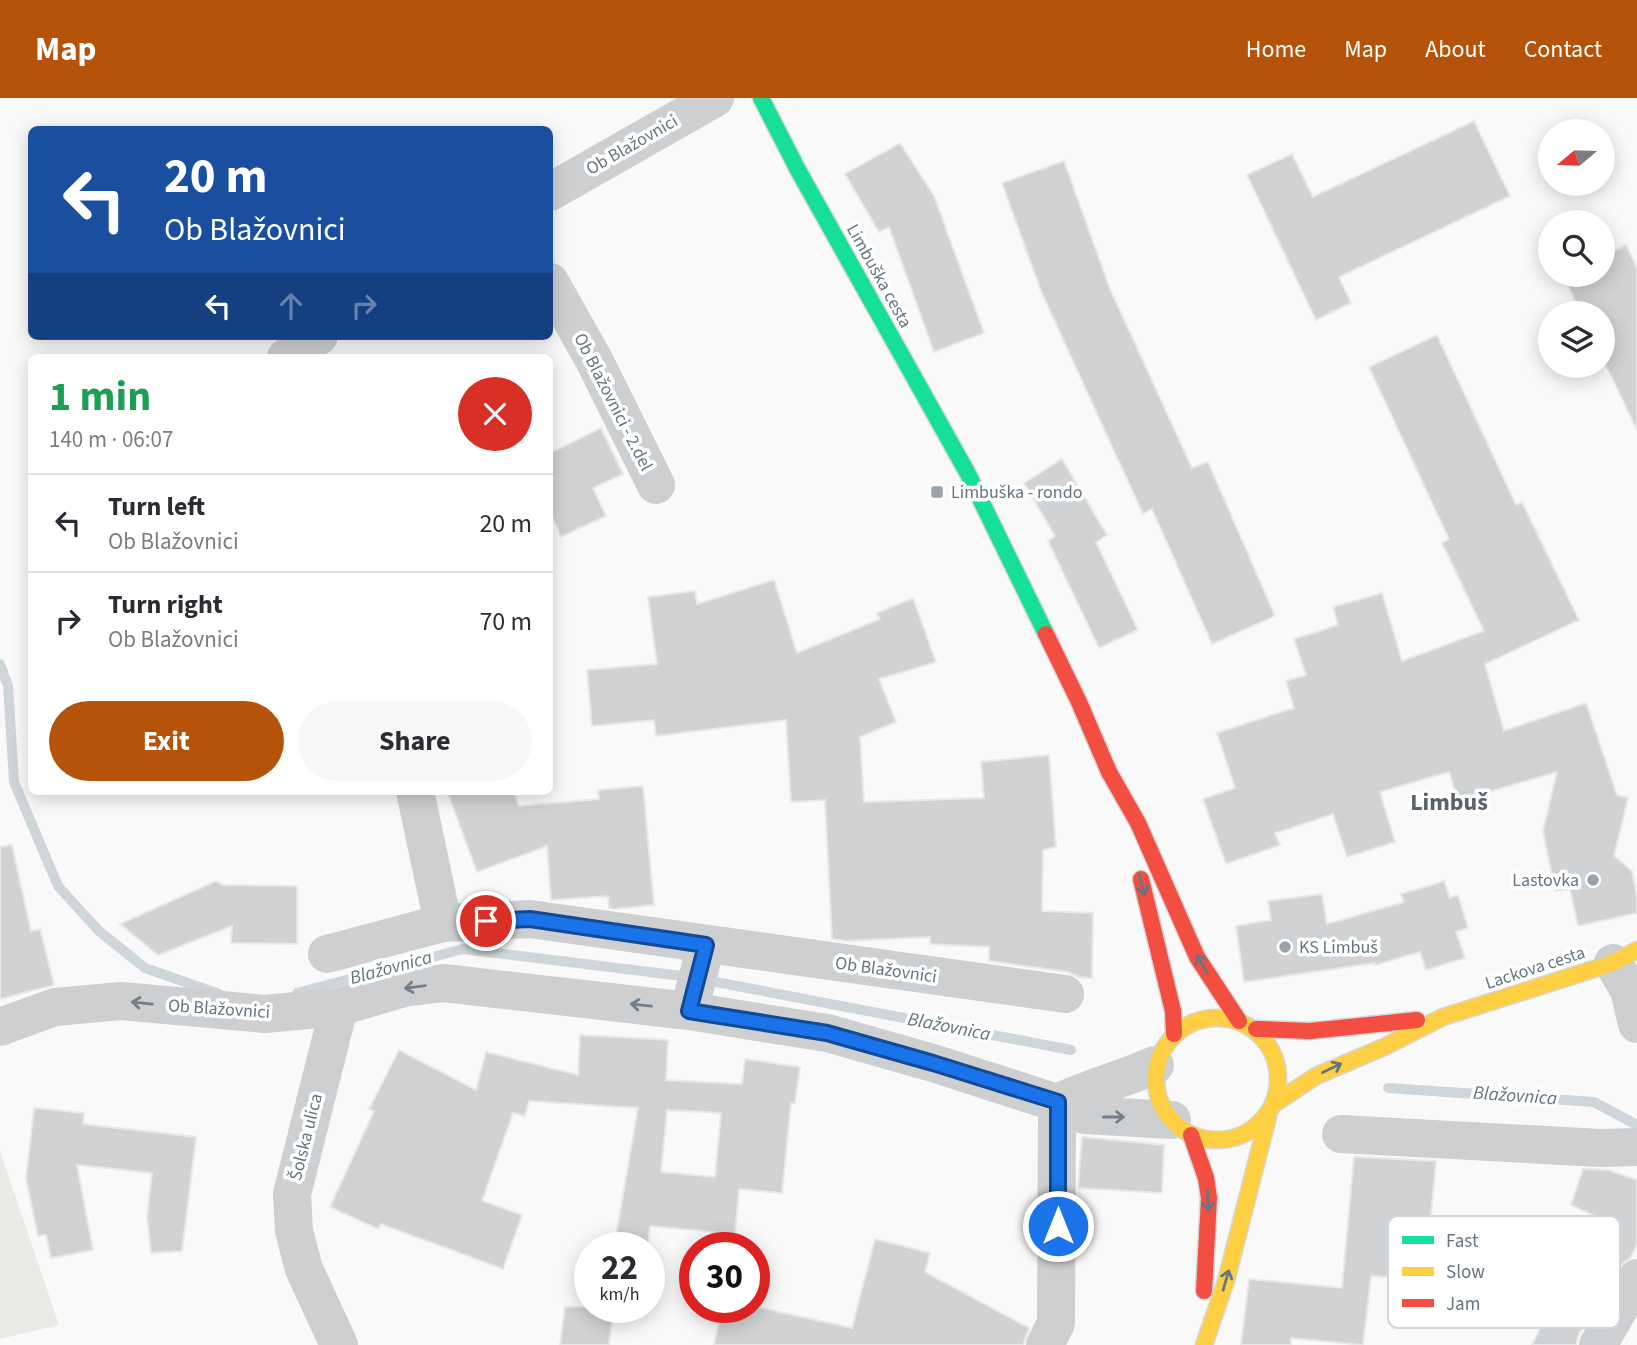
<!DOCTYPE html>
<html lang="en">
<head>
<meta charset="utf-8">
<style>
  body { margin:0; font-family:"Source Sans 3",sans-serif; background:#f7f7f7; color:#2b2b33; height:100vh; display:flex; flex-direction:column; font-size:26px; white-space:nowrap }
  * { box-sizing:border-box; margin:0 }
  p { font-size:23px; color:#7c7c81 }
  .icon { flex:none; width:38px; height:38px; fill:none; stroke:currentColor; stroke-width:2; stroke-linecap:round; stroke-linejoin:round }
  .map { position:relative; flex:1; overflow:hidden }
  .sheet { position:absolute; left:28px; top:256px; width:525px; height:441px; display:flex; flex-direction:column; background:#fff; border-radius:10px; box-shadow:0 4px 18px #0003 }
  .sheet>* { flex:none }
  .banner { position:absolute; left:28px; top:28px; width:525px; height:214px; border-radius:10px; box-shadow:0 4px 18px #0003; background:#1a4fa0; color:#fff; overflow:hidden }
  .needle { width:46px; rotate:251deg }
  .fabs { position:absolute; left:1538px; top:21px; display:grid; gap:14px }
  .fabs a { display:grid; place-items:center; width:77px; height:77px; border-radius:50%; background:#fff; box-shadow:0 4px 18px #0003; font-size:35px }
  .speed { position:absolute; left:574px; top:1134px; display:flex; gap:14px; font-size:35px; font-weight:700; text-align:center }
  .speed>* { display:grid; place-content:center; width:91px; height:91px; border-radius:50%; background:#fff; box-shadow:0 4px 18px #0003; line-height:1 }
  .speed small { font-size:18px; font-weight:400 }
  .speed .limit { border:10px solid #d22; background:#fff; color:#111 }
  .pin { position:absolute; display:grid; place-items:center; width:60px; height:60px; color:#fff; margin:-30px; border:4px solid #fff; border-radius:50%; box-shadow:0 2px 7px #0007 }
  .me { position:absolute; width:77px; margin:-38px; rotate:0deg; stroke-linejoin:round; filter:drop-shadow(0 0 5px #0008) }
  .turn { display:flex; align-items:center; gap:24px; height:147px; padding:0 21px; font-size:32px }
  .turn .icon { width:91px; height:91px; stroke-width:2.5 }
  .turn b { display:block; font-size:49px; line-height:60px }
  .lanes { display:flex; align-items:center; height:66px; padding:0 21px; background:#0003; justify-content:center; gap:35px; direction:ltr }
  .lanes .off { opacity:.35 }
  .round { display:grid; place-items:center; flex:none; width:74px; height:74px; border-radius:37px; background:#f7f7f7 }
  .overview { display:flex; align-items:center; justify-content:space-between; height:119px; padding:0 21px }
  h1 { font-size:42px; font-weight:700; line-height:52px; color:#1e9e55 }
  .button { display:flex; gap:14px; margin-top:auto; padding:14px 21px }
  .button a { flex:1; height:80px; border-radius:42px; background:#b45309; color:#fff; font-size:28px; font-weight:700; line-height:80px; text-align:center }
  .button a+a { background:#f7f7f7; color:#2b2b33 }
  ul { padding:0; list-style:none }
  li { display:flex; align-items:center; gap:21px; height:98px; padding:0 21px; border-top:2px solid #e1e1e2 }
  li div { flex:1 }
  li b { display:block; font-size:26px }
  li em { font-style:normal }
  header { display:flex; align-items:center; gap:42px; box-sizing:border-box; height:98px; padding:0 35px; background:#b45309; color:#fff }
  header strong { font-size:33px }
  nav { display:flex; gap:38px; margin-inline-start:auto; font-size:24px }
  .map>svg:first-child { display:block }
  .green { fill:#e8ebe6 }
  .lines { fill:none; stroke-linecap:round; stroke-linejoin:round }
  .stream { stroke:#ced6d9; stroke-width:10 }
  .building { fill:#d0d2d3; stroke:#e8e8e8; stroke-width:2; fill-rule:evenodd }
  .fast-casing { stroke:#d5d6d7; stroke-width:19 }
  .slow-casing { stroke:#d5d6d7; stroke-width:19 }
  .jam-casing { stroke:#d5d6d7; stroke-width:19 }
  .street { stroke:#cecfd0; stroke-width:38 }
  .fast { stroke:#16e098; stroke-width:16 }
  .slow { stroke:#ffcf43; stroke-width:16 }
  .jam { stroke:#f24e42; stroke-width:16 }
  .oneway { stroke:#657683 }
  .oneway2 { stroke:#707f8b }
  .route-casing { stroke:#114b97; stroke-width:18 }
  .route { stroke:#1a73e8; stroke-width:12 }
  .poi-dot { fill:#99a4ac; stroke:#fff; stroke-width:2.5 }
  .labels { text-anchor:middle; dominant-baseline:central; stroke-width:7; stroke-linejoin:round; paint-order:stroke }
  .street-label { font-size:18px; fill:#657683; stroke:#fff }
  .poi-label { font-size:18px; fill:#657683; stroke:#fff; text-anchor:start }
  .water-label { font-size:19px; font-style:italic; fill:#60757c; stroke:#fff }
  .district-label { font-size:24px; font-weight:bold; fill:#57646e; stroke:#fff }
  .key { fill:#fff; stroke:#d1d6da; stroke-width:2 }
  .key-label { font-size:19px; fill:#657683 }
</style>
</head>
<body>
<header>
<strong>Map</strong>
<nav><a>Home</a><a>Map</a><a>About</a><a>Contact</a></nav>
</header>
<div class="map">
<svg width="1637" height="1247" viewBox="0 0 1637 1247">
  <rect width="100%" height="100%" fill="#f9f9f9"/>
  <path class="green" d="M0,1053l59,174 -59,14z"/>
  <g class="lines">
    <path class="stream" d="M0,566l8,22 6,96 44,104 41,45 46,37 74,26
      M297,895l166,-44 227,28 381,73
      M1388,990l206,14 43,23"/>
  </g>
  <path class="building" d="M1474,23l36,75 -171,81 12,26 -35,17 -69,-145 45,-21 21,43z
    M900,45l34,53 50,137 -50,19 -45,-125 -10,5 -34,-58z
    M1064,63l46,128 82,179 16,-6 67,154 -63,28 -60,-135 -9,5 -102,-223 -39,-108z
    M1626,147l11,23v162l-34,-71v-46h-22l-18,-38h40v-19z
    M1437,237l79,170 6,-3 57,118 -94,44 19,67 82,-28 31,92 11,3 -14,58 18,15 5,26v16l-59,13 -8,-37 -15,2 -12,-60 14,-59 -99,29 -9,-29 -69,20 15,50 -48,15 -14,-43 -58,19 5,12 -54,19 -23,-65 32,-11 -18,-55 77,-25 -8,-27 20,-6 -12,-36 44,-14 -5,-18 49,-14 20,68 82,-30 -42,-88 7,-4 -80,-172z
    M601,330l22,46 -30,14 13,28 -45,21 -11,-25v-59z
    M1062,361l45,76 -11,7 42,88 -39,18 -51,-107 7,-5 -31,-53z
    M774,482l23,73 83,-34 -3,-6 36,-15 23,64 -57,17 17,43 -36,15 4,65 120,-4 -3,-36 68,-7 7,92 -13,3 -1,61 51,2 -1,65 -13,-1 -11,-5 -79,-11v-14l-59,-3v-7l-85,4 -13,-2 -7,-139 -34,2 -5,-82 -130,16 -2,-16 -62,6 -5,-56 70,-6 -9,-67 47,-6 2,13z
    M643,688l11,119 -39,4 -6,-1 -1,-12 -57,4 -4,-54 -70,26 -30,-81h67l5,15 80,-7 -1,-9z
    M12,747l19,86 9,-2 14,56 -54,14v-152z
    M216,783l8,4 73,1v58l-66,-1 1,-17 -74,29 -38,-31z
    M1444,783l6,17 8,-3 10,33 -12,4 9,26 -39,12 -6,-18 -45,13v-2l-131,19 -8,-56 35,-6 -3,-19 54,-7 5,30 77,-22 -3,-8z
    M580,937l88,5 -2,40 76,4 3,-25 55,8 -5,36h-4l-9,90 -43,-4 -4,45 -85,-8 -2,22h-34l24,-140 -109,-7 -4,15 -12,-3 -31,88 40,14 -19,54 -122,-45 -3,5 -48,-22 44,-96 -5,-2 30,-59 77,40 10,-38 92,23zM667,1012l54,3 -6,64 -54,-5z
    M34,1010l50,5 -1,11 113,13 -14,114 -31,2 -4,-37 5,-43 -75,-8 16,85 -42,8 -5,-23 -8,1 -12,-57z
    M1082,1039l82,8 -2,48 -84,-5z
    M1354,1059l82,4 -11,119 -54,-4 -8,69 -72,-7v7h-50l8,-66 93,9z
    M1583,1071l26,1 28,10v65l-7,13 -12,9 -39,67 -3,11h-44l10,-21 -19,-10 24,-53 25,14 25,-58 -26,-12z
    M875,1141l55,14 -5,19 104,56 -6,17h-309l8,-38h35l95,21z
    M565,1209h49l-5,38h-49z"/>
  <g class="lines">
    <defs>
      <path id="fast" d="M761,0l37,72 169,302 79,162"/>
      <path id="slow" d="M1156 981a61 61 0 1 1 122 0a61 61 0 1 1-122 0Z
        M1274,1006l42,-28 68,-29 59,-30 170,-54 24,-13
        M1204,1247l22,-64 42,-164"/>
      <path id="jam" d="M1046,536l33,68 30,70 29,51 59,134 42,64
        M1141,781l32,132 1,23
        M1256,931l54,2 107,-11
        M1191,1037l15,43 3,20 -5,93"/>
    </defs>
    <use href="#fast" class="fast-casing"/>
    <use href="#slow" class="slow-casing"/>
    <use href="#jam" class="jam-casing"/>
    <path class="street" d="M550,94l165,-94
      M550,184l44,78 62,125
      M286,259l33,-21
      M415,693l28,132
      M327,856l116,-31 87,-4 535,75
      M1613,865l16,27 8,34
      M689,913l17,-66
      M0,929l55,-20 66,-6 144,13 74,-7 65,-19 40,-5 245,28 138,22 106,30 124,40c32,-15 66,-24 98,-38
      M1341,1036l260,14 36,-1
      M339,1247l-35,-76 -10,-38 -2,-37 47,-187
      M1045,1247l11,-22 1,-220 28,12 87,5
      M1598,1247l39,-67"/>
    <use href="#fast" class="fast"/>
    <use href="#slow" class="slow"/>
    <use href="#jam" class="jam"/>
  </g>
  <defs><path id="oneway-shaft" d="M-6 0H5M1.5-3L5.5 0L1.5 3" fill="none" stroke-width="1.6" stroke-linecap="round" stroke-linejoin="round" transform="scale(1.75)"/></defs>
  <g class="oneway">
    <use href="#oneway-shaft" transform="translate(1142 787) rotate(74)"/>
    <use href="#oneway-shaft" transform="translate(1202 866) rotate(-120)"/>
    <use href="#oneway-shaft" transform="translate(1332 970) rotate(-26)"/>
    <use href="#oneway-shaft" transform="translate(1208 1103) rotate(87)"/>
    <use href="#oneway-shaft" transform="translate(1226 1182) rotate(-74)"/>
  </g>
  <g class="oneway2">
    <use href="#oneway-shaft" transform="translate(415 889) rotate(172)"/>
    <use href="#oneway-shaft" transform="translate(142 905) rotate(-174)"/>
    <use href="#oneway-shaft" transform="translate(641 907) rotate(-174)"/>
    <use href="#oneway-shaft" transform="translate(1114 1019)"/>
  </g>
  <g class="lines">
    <defs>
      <path id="route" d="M486,823l44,-2 176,26 -17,66 138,22 106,30 125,39v124"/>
    </defs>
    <use href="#route" class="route-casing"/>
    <use href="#route" class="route"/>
  </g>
  <g class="poi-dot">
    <rect x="930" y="387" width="14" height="14" rx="3.5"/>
    <circle cx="1593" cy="782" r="7"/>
    <circle cx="1285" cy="849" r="7"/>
  </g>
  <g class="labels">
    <g class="street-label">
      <text transform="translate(632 47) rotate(-30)">Ob Blažovnici</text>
      <text transform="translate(879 178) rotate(61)">Limbuška cesta</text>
      <text transform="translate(613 304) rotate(63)">Ob Blažovnici - 2.del</text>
      <text transform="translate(1535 870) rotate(-18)">Lackova cesta</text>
      <text transform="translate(886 872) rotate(8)">Ob Blažovnici</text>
      <text transform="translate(219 911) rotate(4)">Ob Blažovnici</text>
      <text transform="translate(306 1039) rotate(-76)">Šolska ulica</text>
    </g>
    <g class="poi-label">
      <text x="951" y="394">Limbuška - rondo</text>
      <text x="1579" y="782" text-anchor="end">Lastovka</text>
      <text x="1299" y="849">KS Limbuš</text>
    </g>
    <g class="water-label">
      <text transform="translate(391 870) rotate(-15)">Blažovnica</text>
      <text transform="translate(949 929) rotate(11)">Blažovnica</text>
      <text transform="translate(1515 998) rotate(4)">Blažovnica</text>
    </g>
    <g class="district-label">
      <text x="1449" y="704">Limbuš</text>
    </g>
  </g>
  <rect x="1388" y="1118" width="232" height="112" rx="10" class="key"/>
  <rect x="1402" y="1138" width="32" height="8" fill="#16e098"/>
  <rect x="1402" y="1169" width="32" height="9" fill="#ffcf43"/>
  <rect x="1402" y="1201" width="32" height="8" fill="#f24e42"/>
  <g class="key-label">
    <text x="1446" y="1149">Fast</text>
    <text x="1446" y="1180">Slow</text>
    <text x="1446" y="1212">Jam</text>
  </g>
</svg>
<div class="fabs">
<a><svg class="needle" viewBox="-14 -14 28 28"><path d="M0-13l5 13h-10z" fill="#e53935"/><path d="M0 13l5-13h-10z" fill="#7c7c81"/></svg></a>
<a><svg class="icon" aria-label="search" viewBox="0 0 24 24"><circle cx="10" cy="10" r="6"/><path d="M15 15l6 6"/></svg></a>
<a><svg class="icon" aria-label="layers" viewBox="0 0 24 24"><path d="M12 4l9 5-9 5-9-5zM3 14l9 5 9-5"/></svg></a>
</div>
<div class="speed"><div>22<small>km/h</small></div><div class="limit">30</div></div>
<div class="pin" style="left:486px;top:823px;background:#d93025"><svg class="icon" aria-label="arrive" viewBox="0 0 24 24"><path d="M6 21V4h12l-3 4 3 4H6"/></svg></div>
<svg class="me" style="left:1058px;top:1128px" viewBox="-20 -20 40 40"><circle r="17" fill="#1a73e8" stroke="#fff" stroke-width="3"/><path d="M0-11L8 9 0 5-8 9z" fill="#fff"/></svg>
<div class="banner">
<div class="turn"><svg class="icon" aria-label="left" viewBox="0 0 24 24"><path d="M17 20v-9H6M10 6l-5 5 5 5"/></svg><div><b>20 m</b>Ob Blažovnici</div></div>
<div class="lanes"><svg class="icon" aria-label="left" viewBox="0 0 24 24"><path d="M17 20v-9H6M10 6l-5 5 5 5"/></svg><svg class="icon off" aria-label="ahead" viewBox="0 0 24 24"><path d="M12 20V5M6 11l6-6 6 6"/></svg><svg class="icon off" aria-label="right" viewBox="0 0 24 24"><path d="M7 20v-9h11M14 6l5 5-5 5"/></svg></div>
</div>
<section class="sheet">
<div class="overview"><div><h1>1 min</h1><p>140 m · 06:07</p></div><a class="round" style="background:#d93025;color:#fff"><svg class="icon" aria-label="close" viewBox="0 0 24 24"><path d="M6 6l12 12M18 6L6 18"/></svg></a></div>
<ul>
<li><svg class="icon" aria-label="left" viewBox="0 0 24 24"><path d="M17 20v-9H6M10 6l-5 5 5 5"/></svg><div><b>Turn left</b><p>Ob Blažovnici</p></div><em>20 m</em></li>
<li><svg class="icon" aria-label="right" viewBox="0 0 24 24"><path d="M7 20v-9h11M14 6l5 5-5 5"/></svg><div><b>Turn right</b><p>Ob Blažovnici</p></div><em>70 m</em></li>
</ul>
<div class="button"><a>Exit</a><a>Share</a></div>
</section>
</div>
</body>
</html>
